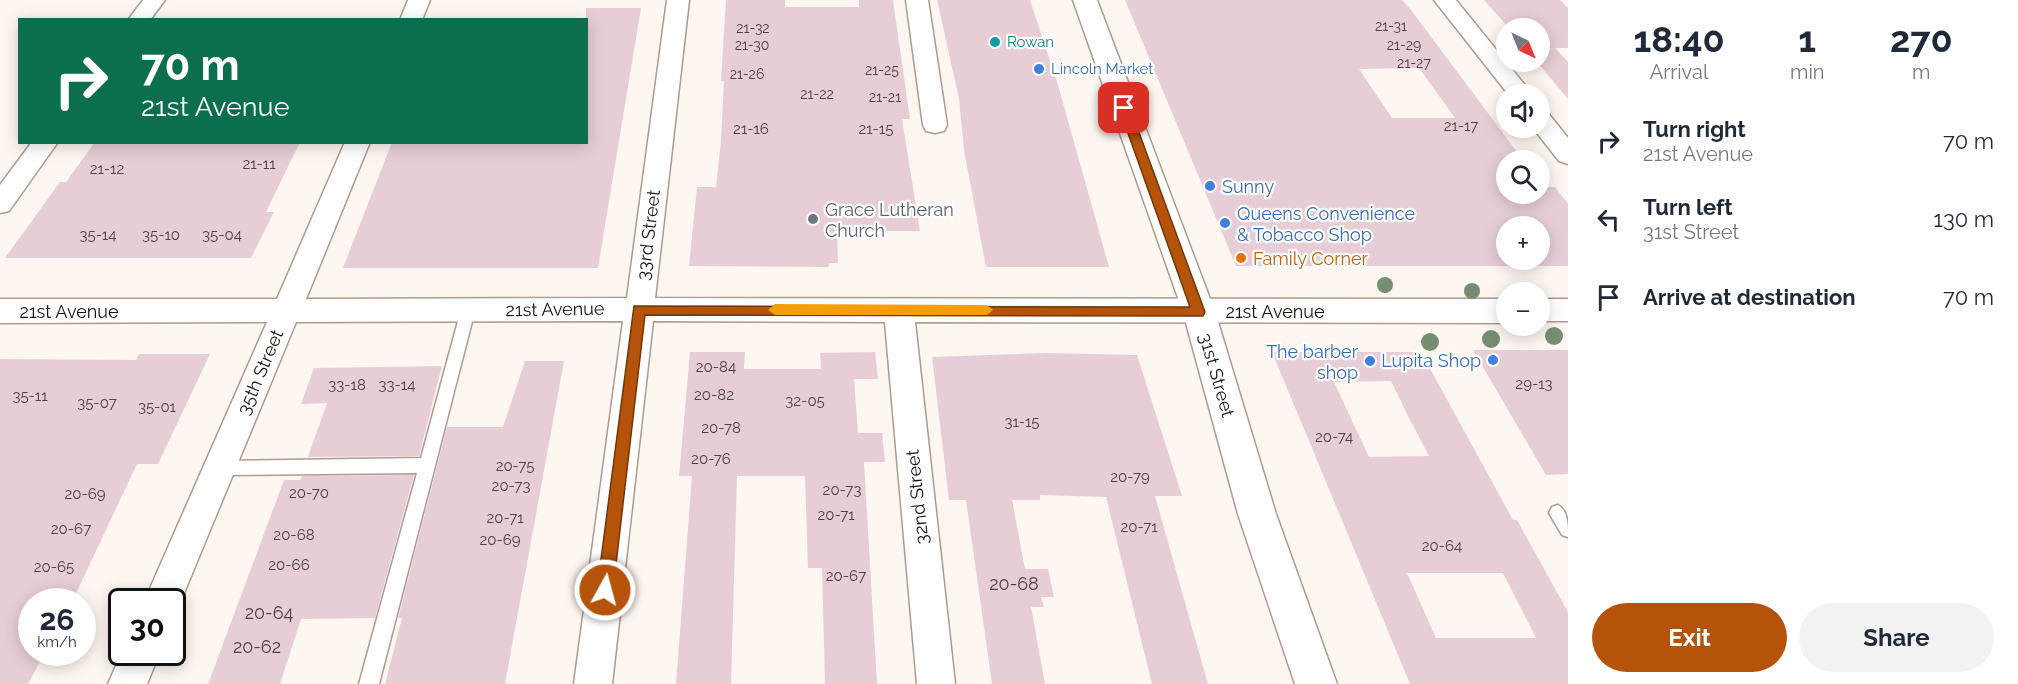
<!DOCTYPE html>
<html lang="en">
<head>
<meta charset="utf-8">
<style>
  body { margin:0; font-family:Raleway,sans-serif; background:#f2f2f3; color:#1f2937; height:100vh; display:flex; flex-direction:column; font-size:22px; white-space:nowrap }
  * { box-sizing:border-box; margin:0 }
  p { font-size:20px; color:#747a83 }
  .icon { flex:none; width:33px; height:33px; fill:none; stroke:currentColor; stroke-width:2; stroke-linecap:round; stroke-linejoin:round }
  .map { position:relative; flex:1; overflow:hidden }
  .side { display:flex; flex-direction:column; background:#fff; width:450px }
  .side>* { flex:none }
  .guide { position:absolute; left:18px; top:18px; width:570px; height:126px; border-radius:0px; box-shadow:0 3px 15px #0003; background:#0b6e4f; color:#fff; overflow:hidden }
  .needle { width:39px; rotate:137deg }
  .tools { position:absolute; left:1496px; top:18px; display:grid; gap:12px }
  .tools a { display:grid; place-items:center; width:54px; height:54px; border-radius:50%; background:#fff; box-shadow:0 3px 15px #0003; font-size:30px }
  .speed { position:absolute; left:18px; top:588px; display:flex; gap:12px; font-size:30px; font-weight:700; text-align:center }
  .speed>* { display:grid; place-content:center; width:78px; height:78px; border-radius:50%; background:#fff; box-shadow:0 3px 15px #0003; line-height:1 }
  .speed small { font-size:15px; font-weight:400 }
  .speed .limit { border:3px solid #111; border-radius:9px; background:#fff; color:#111 }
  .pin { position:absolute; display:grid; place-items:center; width:51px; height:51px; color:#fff; margin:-26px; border-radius:12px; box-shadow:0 3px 9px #0006 }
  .me { position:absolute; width:66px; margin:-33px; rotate:7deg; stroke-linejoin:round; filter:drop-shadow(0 0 4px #0008) }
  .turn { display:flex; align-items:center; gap:21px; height:126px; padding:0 24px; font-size:27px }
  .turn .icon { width:78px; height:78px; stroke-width:2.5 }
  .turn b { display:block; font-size:42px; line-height:51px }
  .eta { display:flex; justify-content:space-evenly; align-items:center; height:102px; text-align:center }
  .eta b { font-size:36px; font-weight:700; line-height:42px }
  .cta { display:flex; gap:12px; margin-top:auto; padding:12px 24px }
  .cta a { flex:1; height:69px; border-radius:36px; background:#b45309; color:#fff; font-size:24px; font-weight:700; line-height:69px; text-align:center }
  .cta a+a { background:#f2f2f3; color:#1f2937 }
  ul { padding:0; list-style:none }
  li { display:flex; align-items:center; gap:18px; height:78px; padding:0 24px }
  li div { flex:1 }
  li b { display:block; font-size:22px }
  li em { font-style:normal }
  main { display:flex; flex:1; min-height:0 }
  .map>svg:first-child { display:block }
  .building { fill:#e7ced6; fill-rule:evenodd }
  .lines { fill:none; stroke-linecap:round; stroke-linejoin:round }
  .service-casing { stroke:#ad9b8c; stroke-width:3 }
  .minor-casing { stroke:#ad9b8c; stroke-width:3 }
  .tertiary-casing { stroke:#ad9b8c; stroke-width:3 }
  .service { fill:#fff; fill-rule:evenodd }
  .minor { fill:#fff; fill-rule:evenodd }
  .tertiary { fill:#fff; fill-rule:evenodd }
  .tree { fill:#778d73 }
  .route { fill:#b45309; stroke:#753606; stroke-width:1.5 }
  .slow { fill:#f59e0b }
  .culture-dot { fill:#0f9aa8; stroke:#fff; stroke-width:2 }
  .shop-dot { fill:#3f7fe0; stroke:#fff; stroke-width:2 }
  .worship-dot { fill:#6b7280; stroke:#fff; stroke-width:2 }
  .food-dot { fill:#e8710a; stroke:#fff; stroke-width:2 }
  .labels { text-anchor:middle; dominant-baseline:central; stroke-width:4.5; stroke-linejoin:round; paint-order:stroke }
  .far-number-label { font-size:14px; fill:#4c423f }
  .far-culture-label { font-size:15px; fill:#0d838f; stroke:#fff; text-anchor:start }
  .far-shop-label { font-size:15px; fill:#366cbe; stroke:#fff; text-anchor:start }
  .number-label { font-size:15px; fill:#4c423f }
  .shop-label { font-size:18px; fill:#366cbe; stroke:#fff; text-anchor:start }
  .worship-label { font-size:18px; fill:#5b616d; stroke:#fff; text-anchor:start }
  .street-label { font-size:18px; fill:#19130d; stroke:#fff }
  .food-label { font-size:18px; fill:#c56008; stroke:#fff; text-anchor:start }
  .near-number-label { font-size:18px; fill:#4c423f }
</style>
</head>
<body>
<main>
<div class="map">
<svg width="1568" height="684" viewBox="0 0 1568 684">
  <rect width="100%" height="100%" fill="#fef6f0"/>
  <path class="building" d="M726,0h59v7h74v-7h34l17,119h-8l18,112h-83l1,32h-9v4l-140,-1 8,-79h19l5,-47 3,-59h-3z
    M937,0h93l28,85 51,182h-123l-22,-117 -5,-51z
    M1125,0h277l9,10 112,150h-17v34h33v-12l3,5h13l13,17v62h-332zM1419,68l36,50h-63l-33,-49zM1506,226h33v34h-33z
    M1484,0h76l8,8v40h-13l13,14v37l-31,-37h2v-34h-30z
    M586,8h55l-43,260h-255l49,-126 194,1z
    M95,142h205l-34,70h8l-23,46h-246l55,-76h6z
    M1473,350h95v124l-22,1z
    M690,352h55l-1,17h77l-1,-16 55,-1 3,27h-24l4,54h24l3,29h-21l13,222h-52l-3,-116h-14l-3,-92h-68l-6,208h-55l16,-208h-13z
    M1272,352h149l92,168h4l51,92v72h-158zM1391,381l18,37 20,38 -60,1 -35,-75zM1407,573h96l33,65h-100z
    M1047,353l90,2 45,141h-27l53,188h-56l-46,-187 -66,-2v5h-28l13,69h23l6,28h-13l3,10h-13l14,77h-53l-26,-184h-17l-17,-143z
    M139,354h71l-52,110h-21l-65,138h-40v50h13l-17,32h-28v-325l136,1z
    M525,361h39l-59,323h-120l17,-66h-4l49,-191h56z
    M442,366l-23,90 -111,1 19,-54 -26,1 13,-36z
    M414,475l-39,143 -74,1 -21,65h-72l76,-204h17l1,-4z"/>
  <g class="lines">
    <defs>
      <path id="service" d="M468,304l5,2 2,4 -96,374h-20l58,-211 -198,2 -6,-2 -2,-5 2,-5 6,-2 202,-3 40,-148 2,-4z
        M1558,505c10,5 10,20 10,32l-6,-2 -13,-22 3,-6z"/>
      <path id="minor" d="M143,0h22l-15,20h-22z
        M408,0h22l-8,20h-22z
        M667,0h22l-34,298 851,1v24l-591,-1 40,362h-38l-32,-362 -232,-1 -41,363h-38l49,-363 -327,1 -121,293 -3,1v-14h-28l123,-280 -267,1v-24h277l68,-157h25l-64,157 321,-1z
        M906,0h22l19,125 -3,6 -9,2 -9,-2 -3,-6z
        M1434,0h22l76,94h-24z
        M1539,111l9,2 20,25v26l-9,-3 -26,-33h6z
        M32,142h26l-49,69 -9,2v-28z
        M1539,299h29v22h-29z
        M122,652h38l-13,32h-39z"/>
      <path id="tertiary" d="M1073,0h24l118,312 61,202 61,170h-42l-57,-170 -55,-202z"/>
    </defs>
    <use href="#service" class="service-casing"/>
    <use href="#minor" class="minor-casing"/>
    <use href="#tertiary" class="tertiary-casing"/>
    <use href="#service" class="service"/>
    <use href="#minor" class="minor"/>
    <use href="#tertiary" class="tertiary"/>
  </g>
  <g class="tree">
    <circle cx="1385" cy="285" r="8"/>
    <circle cx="1472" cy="291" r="8"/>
    <circle cx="1554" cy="336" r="9"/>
    <circle cx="1491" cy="339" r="9"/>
    <circle cx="1430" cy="342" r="9"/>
  </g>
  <path class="route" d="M1124,104l6,4 75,204 -2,4 -558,-1 -32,275 -2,6 -6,2 -6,-2 -2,-6 37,-284 556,1 -71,-199z"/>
  <path class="slow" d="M775,304l212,1 6,5 -6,5h-212l-7,-5z"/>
  <circle class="culture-dot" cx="995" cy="42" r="6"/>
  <g class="shop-dot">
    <circle cx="1039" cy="69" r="6"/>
    <circle cx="1210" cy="186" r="6"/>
    <circle cx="1225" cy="223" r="6"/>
    <circle cx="1493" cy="360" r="6"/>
    <circle cx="1370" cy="361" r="6"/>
  </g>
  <circle class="worship-dot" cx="813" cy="219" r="6"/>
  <circle class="food-dot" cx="1241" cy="258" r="6"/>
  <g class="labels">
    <g class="far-number-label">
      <text x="1391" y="26">21-31</text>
      <text x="753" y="28">21-32</text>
      <text x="752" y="45">21-30</text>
      <text x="1404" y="45">21-29</text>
      <text x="1414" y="63">21-27</text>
      <text x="882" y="70">21-25</text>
      <text x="747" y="74">21-26</text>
      <text x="817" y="94">21-22</text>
      <text x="885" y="97">21-21</text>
    </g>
    <g class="far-culture-label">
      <text x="1007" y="42">Rowan</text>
    </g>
    <g class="far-shop-label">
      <text x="1051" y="69">Lincoln Market</text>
    </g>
    <g class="number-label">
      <text x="1461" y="126">21-17</text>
      <text x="751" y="129">21-16</text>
      <text x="876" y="129">21-15</text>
      <text x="259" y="164">21-11</text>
      <text x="107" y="169">21-12</text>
      <text x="98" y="235">35-14</text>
      <text x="161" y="235">35-10</text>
      <text x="222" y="235">35-04</text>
      <text x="716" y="367">20-84</text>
      <text x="1534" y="384">29-13</text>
      <text x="347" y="385">33-18</text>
      <text x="397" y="385">33-14</text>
      <text x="714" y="395">20-82</text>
      <text x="30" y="396">35-11</text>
      <text x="805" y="401">32-05</text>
      <text x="97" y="403">35-07</text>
      <text x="157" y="407">35-01</text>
      <text x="1022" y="422">31-15</text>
      <text x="721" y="428">20-78</text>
      <text x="1334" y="437">20-74</text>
      <text x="711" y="459">20-76</text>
      <text x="515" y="466">20-75</text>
      <text x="1130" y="477">20-79</text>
      <text x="511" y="486">20-73</text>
      <text x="842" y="490">20-73</text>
      <text x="309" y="493">20-70</text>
      <text x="85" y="494">20-69</text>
      <text x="836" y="515">20-71</text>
      <text x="505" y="518">20-71</text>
      <text x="1139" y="527">20-71</text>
      <text x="71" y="529">20-67</text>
      <text x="294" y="535">20-68</text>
      <text x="500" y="540">20-69</text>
      <text x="1442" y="546">20-64</text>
      <text x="289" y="565">20-66</text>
      <text x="54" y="567">20-65</text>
      <text x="846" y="576">20-67</text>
    </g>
    <g class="shop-label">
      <text x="1222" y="186">Sunny</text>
      <text x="1237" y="213">Queens Convenience<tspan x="1237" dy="21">&amp; Tobacco Shop</tspan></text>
      <text x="1358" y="351" text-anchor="end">The barber<tspan x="1358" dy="21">shop</tspan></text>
      <text x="1481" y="360" text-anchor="end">Lupita Shop</text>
    </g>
    <g class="worship-label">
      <text x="825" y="209">Grace Lutheran<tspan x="825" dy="21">Church</tspan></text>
    </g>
    <g class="street-label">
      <text transform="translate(648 235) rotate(-83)">33rd Street</text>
      <text transform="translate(555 309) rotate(-1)">21st Avenue</text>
      <text x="69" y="311">21st Avenue</text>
      <text x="1275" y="311">21st Avenue</text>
      <text transform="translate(260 372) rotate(-67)">35th Street</text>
      <text transform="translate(1217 375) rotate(74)">31st Street</text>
      <text transform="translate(917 497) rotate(-96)">32nd Street</text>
    </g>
    <g class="food-label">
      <text x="1253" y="258">Family Corner</text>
    </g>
    <g class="near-number-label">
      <text x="1014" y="583">20-68</text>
      <text x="269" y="612">20-64</text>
      <text x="257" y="646">20-62</text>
    </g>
  </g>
</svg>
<div class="tools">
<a><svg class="needle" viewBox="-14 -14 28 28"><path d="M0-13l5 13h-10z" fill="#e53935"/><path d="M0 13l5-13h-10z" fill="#747a83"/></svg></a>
<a><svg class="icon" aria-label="sound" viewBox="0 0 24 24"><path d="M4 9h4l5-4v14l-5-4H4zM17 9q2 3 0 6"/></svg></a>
<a><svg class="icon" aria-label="search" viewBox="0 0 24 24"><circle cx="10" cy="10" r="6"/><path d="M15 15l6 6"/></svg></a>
<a>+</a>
<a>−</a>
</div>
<div class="speed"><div>26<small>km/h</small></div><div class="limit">30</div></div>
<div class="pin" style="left:1124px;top:108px;background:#d93025"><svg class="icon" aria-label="arrive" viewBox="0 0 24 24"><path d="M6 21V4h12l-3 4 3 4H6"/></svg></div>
<svg class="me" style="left:605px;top:590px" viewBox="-20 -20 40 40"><circle r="17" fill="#b45309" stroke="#fff" stroke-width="3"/><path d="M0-11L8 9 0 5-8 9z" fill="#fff"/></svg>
<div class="guide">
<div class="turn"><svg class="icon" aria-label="right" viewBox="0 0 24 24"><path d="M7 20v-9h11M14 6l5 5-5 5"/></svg><div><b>70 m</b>21st Avenue</div></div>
</div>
</div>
<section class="side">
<div class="eta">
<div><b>18:40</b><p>Arrival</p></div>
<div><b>1</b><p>min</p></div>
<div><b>270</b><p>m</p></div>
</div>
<ul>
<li><svg class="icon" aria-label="right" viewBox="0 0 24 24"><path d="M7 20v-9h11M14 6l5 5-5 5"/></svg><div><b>Turn right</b><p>21st Avenue</p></div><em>70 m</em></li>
<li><svg class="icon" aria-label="left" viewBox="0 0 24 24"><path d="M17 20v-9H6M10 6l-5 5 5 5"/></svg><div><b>Turn left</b><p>31st Street</p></div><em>130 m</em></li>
<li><svg class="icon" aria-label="arrive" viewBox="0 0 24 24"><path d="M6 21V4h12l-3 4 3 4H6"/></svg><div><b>Arrive at destination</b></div><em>70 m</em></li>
</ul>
<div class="cta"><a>Exit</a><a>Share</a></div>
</section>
</main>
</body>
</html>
